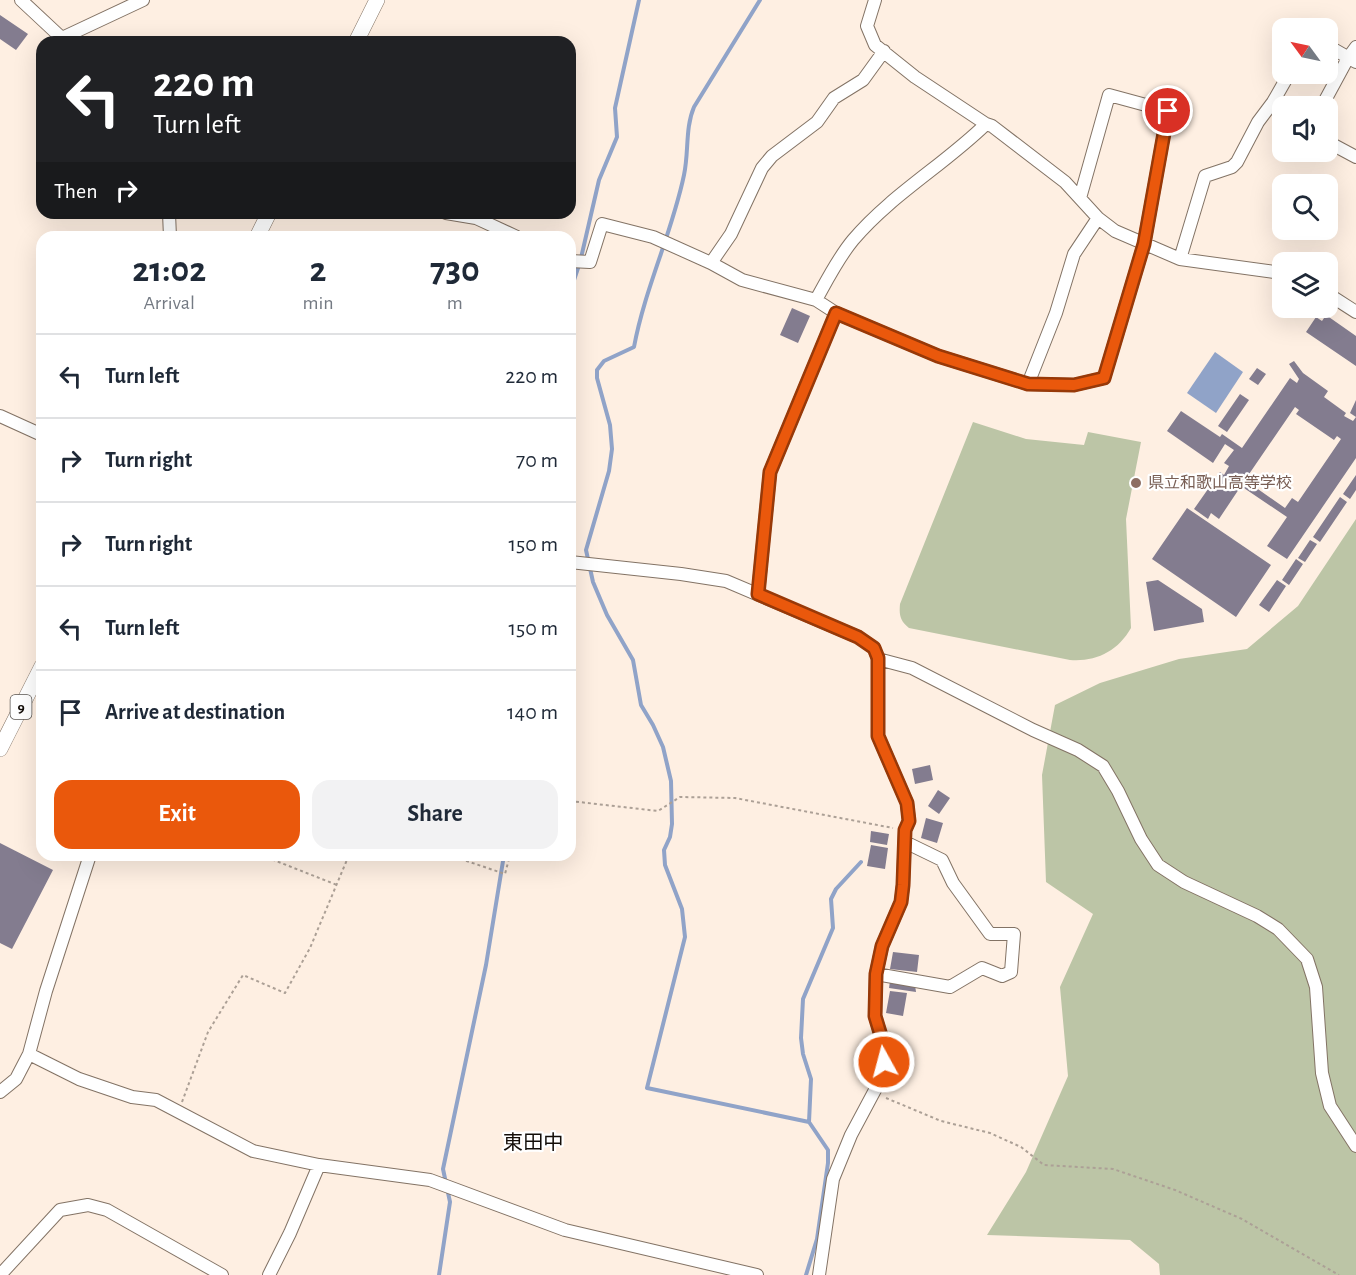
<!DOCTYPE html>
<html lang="en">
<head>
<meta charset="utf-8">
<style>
  body { margin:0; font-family:"Alegreya Sans","Noto Sans JP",sans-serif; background:#f2f2f3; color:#1f2937; height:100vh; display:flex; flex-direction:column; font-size:22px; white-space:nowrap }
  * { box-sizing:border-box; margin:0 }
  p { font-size:20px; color:#747a83 }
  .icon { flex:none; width:33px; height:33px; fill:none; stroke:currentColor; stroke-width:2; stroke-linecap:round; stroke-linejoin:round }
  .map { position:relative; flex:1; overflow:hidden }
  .panel { position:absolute; left:36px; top:231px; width:540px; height:630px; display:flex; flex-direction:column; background:#fff; border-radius:18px; box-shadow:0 6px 24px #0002 }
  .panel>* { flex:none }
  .guide { position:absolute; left:36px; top:36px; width:540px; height:183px; border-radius:18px; box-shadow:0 6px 24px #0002; background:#202124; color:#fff; overflow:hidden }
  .needle { width:39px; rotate:303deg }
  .buttons { position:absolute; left:1272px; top:18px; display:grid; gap:12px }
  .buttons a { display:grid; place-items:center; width:66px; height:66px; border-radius:12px; background:#fff; box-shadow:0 6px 24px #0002; font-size:30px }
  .pin { position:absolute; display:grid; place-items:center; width:51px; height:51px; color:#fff; margin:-26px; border:3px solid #fff; border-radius:50%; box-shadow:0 2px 6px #0007 }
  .me { position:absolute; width:66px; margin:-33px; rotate:353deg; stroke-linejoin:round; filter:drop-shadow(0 0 4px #0008) }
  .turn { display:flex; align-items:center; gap:21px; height:126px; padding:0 18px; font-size:27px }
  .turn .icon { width:78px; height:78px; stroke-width:2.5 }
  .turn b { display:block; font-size:42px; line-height:51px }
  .then { display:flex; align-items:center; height:57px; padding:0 18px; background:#0003; gap:12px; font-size:22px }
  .eta { display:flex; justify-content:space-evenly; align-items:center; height:102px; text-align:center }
  .eta b { font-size:36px; font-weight:600; line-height:42px }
  .primary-button { display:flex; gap:12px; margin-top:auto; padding:12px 18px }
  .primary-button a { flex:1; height:69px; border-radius:18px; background:#ea580c; color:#fff; font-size:24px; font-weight:600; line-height:69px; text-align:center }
  .primary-button a+a { background:#f2f2f3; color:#1f2937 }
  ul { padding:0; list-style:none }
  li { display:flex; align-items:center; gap:18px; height:84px; padding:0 18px; border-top:2px solid #e0e1e3 }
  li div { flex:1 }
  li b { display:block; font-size:22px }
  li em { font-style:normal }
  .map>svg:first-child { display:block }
  .green { fill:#bcc5a6 }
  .water { fill:#90a3c8 }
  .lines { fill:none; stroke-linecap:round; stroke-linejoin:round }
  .stream { stroke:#90a3c8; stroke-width:4 }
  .building { fill:#837c8f; fill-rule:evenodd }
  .minor-casing { stroke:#837365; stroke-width:14 }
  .major-casing { stroke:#837365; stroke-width:16 }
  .path { stroke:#aca096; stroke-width:2; stroke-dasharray:3 3; stroke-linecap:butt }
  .minor { stroke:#fff; stroke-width:12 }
  .major { stroke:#fff; stroke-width:15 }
  .route-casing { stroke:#983908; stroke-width:15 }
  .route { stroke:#ea580c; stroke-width:10 }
  .education-dot { fill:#8d6e63; stroke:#fff; stroke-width:2 }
  .labels { text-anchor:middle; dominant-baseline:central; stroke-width:4.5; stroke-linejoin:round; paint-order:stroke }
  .shield { fill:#fff; stroke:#5a5652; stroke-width:1.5 }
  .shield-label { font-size:15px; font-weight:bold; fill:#130d08 }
  .education-label { font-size:16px; fill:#785e54; stroke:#fff; text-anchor:start }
  .quarter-label { font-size:20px; fill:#130d08; stroke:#fff }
</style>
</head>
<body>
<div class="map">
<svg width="1356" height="1275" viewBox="0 0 1356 1275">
  <rect width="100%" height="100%" fill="#feefe2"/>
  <path class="green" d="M973,422l53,17 58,6 4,-13 53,10 -15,77 5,109c-13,23 -35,34 -61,32l-161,-32c-9,-7 -10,-13 -9,-24z
    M1356,519v756h-196l-1,-11 -29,-24 -143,-5 39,-63 42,-96 -8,-89 33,-73 -47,-32 -4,-107 13,-70 45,-22 79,-24 68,-10 51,-43z"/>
  <path class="water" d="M1215,352l28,20 -27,41 -29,-20z"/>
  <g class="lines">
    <path class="stream" d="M760,0l-66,107c-9,21 -5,45 -10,68 -12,58 -39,113 -50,172l-30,14 -7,9v8l13,47 2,24 -3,22 -23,79 7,32 14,33 26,45 8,45 12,20 10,22 8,34 1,43 -2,13 -6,13 1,15 17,44 3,28 -38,151 162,34
      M581,258l18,-78 18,-43 -2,-29 24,-108
      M570,292l9,-27
      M439,1275l11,-73 -7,-33 43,-204 18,-110
      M806,1275l11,-36 11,-76v-13l-19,-28 2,-43 -8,-25 -2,-16 2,-39 30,-71 -2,-29 5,-10 25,-27"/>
  </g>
  <path class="building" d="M0,15l28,19 -12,16 -16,-11z
    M792,308l18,8 -12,27 -18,-8z
    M1326,315l30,21v30l-50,-34 10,-15 6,4z
    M1294,361l9,12 25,18 -4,6 22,16 -2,3 9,5 3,-4 -6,-4 6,-13v58l-69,101 -20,-13 20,-29 -46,-31 -22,33 -8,-6 -3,6 -14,-10 26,-37 4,3 5,-9 -5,-3 10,-13 -9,-6 -12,19 -46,-32 14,-20 39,26 2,-3 20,14 48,-70 7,5 2,-4 -10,-15zM1295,407l4,3 -3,4 38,26 3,-4 4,3 -43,63 -6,-4 -7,10 -40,-28z
    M1257,368l9,6 -8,11 -9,-6z
    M1240,394l9,6 -22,32 -9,-6z
    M1356,475v15l-6,9 -7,-5z
    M1340,497l7,5 -27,40 -7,-5z
    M1187,508l84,57 -35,52 -84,-58z
    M1310,540l7,4 -12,18 -7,-4z
    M1296,559l7,5 -14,21 -7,-5z
    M1158,580l44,29 2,13 -50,9 -8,-49z
    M1277,580l9,6 -17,26 -10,-7z
    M930,765l3,15 -18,4 -3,-15z
    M938,790l12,8 -11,16 -11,-8z
    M926,818l17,5 -6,20 -16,-5z
    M871,831l18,3 -2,11 -17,-3z
    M0,843l53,27 -41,79 -12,-6z
    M871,845l17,3 -3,21 -18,-3z
    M893,952l26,3 -2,17 -27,-3z
    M890,981l25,4 1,7 -27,-4z
    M890,991l17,2 -4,23 -17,-3z"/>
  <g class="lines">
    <defs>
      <path id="minor" d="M21,0l45,42
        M875,0l-8,26 8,19 40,32 71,47 6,2 73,56 33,36 17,13 65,28 102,14
        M62,38l81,-38
        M1328,46l28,16
        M1322,106l26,-48 8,-11
        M1328,142l28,15
        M169,213l1,24
        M446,213l30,5 41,19
        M1180,259l25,-83 27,-9 5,-5 21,-40 15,-20 16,-28
        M570,261l20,1 12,-38 51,13 58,26 31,17 74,20 20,13 102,43 90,28 46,1 30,-7 40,-134 24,-133 -59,-16 -29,103
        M711,263l20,-29 31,-66 10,-12 45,-34 17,-24 29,-18 21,-29
        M1328,294l28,18
        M816,300c11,-20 22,-42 37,-60 38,-45 91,-75 133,-116
        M1028,384l28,-71 18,-59 24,-36
        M0,416l42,19
        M570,562l111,12 45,7 132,56 16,11 4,11v77l29,67 2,18 -4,9 -2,55 -2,17 -19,44 -6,28 -1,42 10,33 -2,26 -32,60 -18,44 -14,96
        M758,594l12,-122 66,-159
        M878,659l34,9 121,62 45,20 25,16 15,25 23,48 17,26 26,17 73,34 21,13 29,30 9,28 6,86 8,33 26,40
        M876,974l74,13 32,-19 20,8 9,-4 3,-38h-24l-37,-51 -11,-23 -37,-18
        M29,1054l50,25 53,18 24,3 97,51 66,14 111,15 135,50 192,45
        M0,1092l16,-13 13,-25 17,-63 44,-136
        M0,1275l60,-65 28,-5 19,5 115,65
        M269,1275l21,-42 29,-68"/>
      <path id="major" d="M356,42l21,-42
        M257,237l12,-24
        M0,749l42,-83"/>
    </defs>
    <use href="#minor" class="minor-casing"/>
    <use href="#major" class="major-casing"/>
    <path class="path" d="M570,801l88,10 22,-14 55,1 158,30
      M261,855l76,30
      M449,855l56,19 5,-19
      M886,1098l55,23 49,12 31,14 23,18 69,4 62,21 67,29 97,56
      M182,1102l26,-70 35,-57 42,18 25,-45 39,-93"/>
    <use href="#minor" class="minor"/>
    <use href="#major" class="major"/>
  </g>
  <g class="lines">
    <defs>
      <path id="route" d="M884,1062l1,-13 -10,-33 1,-42 6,-28 19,-44 2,-17 2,-55 4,-9 -2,-18 -29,-67v-78l-4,-10 -16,-11 -100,-43 12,-122 66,-159 102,43 90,28 46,1 30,-7 40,-134 24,-133"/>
    </defs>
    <use href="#route" class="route-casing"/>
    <use href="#route" class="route"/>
  </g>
  <circle class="education-dot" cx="1136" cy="483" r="6"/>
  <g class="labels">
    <rect class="shield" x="10.5" y="695" width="21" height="24" rx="4.5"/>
    <g class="shield-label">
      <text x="21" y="707">9</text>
    </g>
    <g class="education-label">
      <text x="1148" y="483">県立和歌山高等学校</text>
    </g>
    <g class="quarter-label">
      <text x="533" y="1143">東田中</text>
    </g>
  </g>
</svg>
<div class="buttons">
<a><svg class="needle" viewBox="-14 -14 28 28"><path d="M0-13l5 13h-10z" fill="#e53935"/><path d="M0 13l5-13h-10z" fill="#747a83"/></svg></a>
<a><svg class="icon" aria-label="sound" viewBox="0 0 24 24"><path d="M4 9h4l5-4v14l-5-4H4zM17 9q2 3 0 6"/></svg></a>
<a><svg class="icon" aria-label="search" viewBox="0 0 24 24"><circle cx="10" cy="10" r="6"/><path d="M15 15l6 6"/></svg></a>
<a><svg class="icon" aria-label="layers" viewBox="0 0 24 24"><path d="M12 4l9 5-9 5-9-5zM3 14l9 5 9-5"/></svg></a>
</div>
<div class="pin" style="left:1168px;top:111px;background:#d93025"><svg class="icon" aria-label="arrive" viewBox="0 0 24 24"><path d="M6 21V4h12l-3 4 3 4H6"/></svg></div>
<svg class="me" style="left:884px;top:1062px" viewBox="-20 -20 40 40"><circle r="17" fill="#ea580c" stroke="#fff" stroke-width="3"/><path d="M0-11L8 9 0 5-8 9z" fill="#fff"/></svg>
<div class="guide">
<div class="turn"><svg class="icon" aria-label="left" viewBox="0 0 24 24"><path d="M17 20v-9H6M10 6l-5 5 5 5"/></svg><div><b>220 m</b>Turn left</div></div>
<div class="then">Then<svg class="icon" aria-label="right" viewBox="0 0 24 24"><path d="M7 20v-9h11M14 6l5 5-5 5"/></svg></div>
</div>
<section class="panel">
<div class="eta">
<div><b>21:02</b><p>Arrival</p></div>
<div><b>2</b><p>min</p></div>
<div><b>730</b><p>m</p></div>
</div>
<ul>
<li><svg class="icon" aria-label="left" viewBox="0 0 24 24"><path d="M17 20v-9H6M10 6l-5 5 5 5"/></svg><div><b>Turn left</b></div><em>220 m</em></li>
<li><svg class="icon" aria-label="right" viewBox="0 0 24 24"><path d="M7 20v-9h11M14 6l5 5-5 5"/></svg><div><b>Turn right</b></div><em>70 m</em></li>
<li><svg class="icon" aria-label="right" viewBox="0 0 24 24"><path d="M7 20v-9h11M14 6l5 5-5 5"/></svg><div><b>Turn right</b></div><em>150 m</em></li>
<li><svg class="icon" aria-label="left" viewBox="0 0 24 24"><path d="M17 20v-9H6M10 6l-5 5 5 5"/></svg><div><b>Turn left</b></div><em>150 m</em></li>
<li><svg class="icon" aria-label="arrive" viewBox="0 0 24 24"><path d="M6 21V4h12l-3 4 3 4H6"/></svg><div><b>Arrive at destination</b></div><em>140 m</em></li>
</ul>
<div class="primary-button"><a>Exit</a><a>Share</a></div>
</section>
</div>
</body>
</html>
